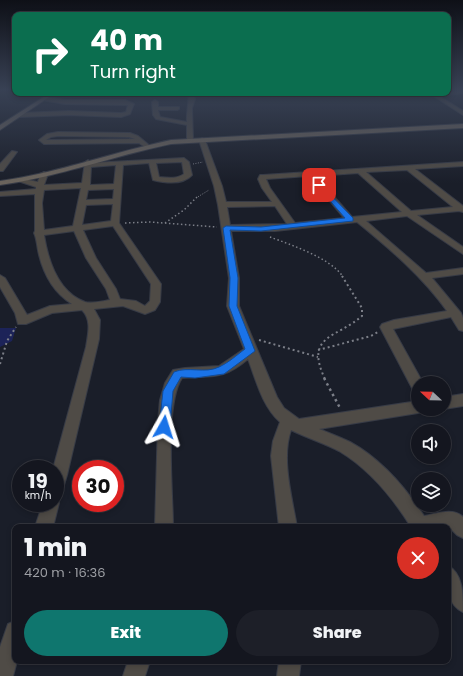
<!DOCTYPE html>
<html lang="en">
<head>
<meta charset="utf-8">
<style>
  body { margin:0; font-family:Poppins,sans-serif; background:#1d1f28; color:#f1f3f6; height:100vh; display:flex; flex-direction:column; font-size:15px; white-space:nowrap }
  * { box-sizing:border-box; margin:0 }
  p { font-size:13px; color:#9d9fa4 }
  .icon { flex:none; width:22px; height:22px; fill:none; stroke:currentColor; stroke-width:2; stroke-linecap:round; stroke-linejoin:round }
  .map { position:relative; flex:1; overflow:hidden }
  .sheet { position:absolute; left:12px; top:524px; width:439px; height:140px; display:flex; flex-direction:column; background:#14161f; border-radius:8px; box-shadow:0 2px 6px #0003,0 0 0 1px #33353d }
  .sheet>* { flex:none }
  .top-card { position:absolute; left:12px; top:12px; width:439px; height:84px; border-radius:8px; box-shadow:0 2px 6px #0003,0 0 0 1px #33353d; background:#0b6e4f; color:#fff; overflow:hidden }
  .needle { width:26px; rotate:292deg }
  .tools { position:absolute; left:411px; top:376px; display:grid; gap:8px }
  .tools a { display:grid; place-items:center; width:40px; height:40px; border-radius:50%; background:#14161f; box-shadow:0 2px 6px #0003,0 0 0 1px #33353d; font-size:20px }
  .speed { position:absolute; left:12px; top:460px; display:flex; gap:8px; font-size:20px; font-weight:700; text-align:center }
  .speed>* { display:grid; place-content:center; width:52px; height:52px; border-radius:50%; background:#14161f; box-shadow:0 2px 6px #0003,0 0 0 1px #33353d; line-height:1 }
  .speed small { font-size:10px; font-weight:400 }
  .speed .limit { border:6px solid #d22; background:#fff; color:#111 }
  .pin { position:absolute; display:grid; place-items:center; width:34px; height:34px; color:#fff; margin:-17px; border-radius:8px; box-shadow:0 2px 6px #0006 }
  .me { position:absolute; width:44px; margin:-22px; rotate:6deg; stroke-linejoin:round; filter:drop-shadow(0 0 3px #0008) }
  .turn { display:flex; align-items:center; gap:14px; height:84px; padding:0 12px; font-size:18px }
  .turn .icon { width:52px; height:52px; stroke-width:2.5 }
  .turn b { display:block; font-size:28px; line-height:34px }
  .round { display:grid; place-items:center; flex:none; width:42px; height:42px; border-radius:21px; background:#1d1f28 }
  .summary { display:flex; align-items:center; justify-content:space-between; height:68px; padding:0 12px }
  h1 { font-size:24px; font-weight:800; line-height:30px }
  .cta { display:flex; gap:8px; margin-top:auto; padding:8px 12px }
  .cta a { flex:1; height:46px; border-radius:24px; background:#0f766e; color:#fff; font-size:16px; font-weight:800; line-height:46px; text-align:center }
  .cta a+a { background:#1d1f28; color:#f1f3f6 }
  .map>svg:first-child { display:block }
  .green { fill:#1c2358 }
  .lines { fill:none; stroke-linecap:round; stroke-linejoin:round }
  .street-casing { stroke:#373b46; stroke-width:2 }
  .secondary-casing { stroke:#373b46; stroke-width:2 }
  .path-far3 { stroke:#7c7f88; stroke-width:1; stroke-dasharray:1 1.5; stroke-linecap:butt }
  .path-far2 { stroke:#7c7f88; stroke-width:1.5; stroke-dasharray:1.5 2.5; stroke-linecap:butt }
  .path-far1 { stroke:#7c7f88; stroke-width:2; stroke-dasharray:2 3; stroke-linecap:butt }
  .path { stroke:#7c7f88; stroke-width:2.5; stroke-dasharray:2.5 3.5; stroke-linecap:butt }
  .street { fill:#4f4b46; fill-rule:evenodd }
  .secondary { fill:#6b645c; fill-rule:evenodd }
  .route { fill:#1a73e8; stroke:#114b97 }
</style>
</head>
<body>
<div class="map">
<svg width="463" height="676" viewBox="0 0 463 676">
  <rect width="100%" height="100%" fill="#1a1e29"/>
  <path class="green" d="M0,328h16l-4,13 -12,6z"/>
  <g class="lines">
    <defs>
      <path id="street" d="M463,91v2l-24,3 24,15v4l-34,-22h19z
        M188,93h4l3,6 -3,9 1,32 -3,2 -3,-2v-15l-31,-6 -3,-4 -1,-13 3,-2 3,2v5h21v2l-2,1h-19l2,7 27,5c-1,-10 3,-22 1,-29z
        M44,97l21,3h60l9,4 -4,10 -9,3 -52,-2 -50,2 -3,-2 3,-2 50,-2 52,2 5,-1 2,-7 -63,-1 -23,-4v-2z
        M58,132l72,1 8,3 12,10 -5,1 -6,-4 -95,1 -5,-4 8,-6zM58,136l71,1 6,2 -89,1 5,-3z
        M202,138l3,2 17,46 4,16h46l-10,-14 -4,-9 2,-4h3l200,-13v4l-48,3 48,37v6l-4,-1 -42,4 46,32v7l-56,-38 -41,5 60,52 37,-5v6l-31,4 29,35 2,5v13l-4,-1 -8,-13 -58,12 30,54h-5v8l-5,-1 -33,-63 2,-3 12,-4 53,-9c-25,-35 -57,-62 -90,-89l-82,9h-44l8,47v28l38,91 7,11 15,11 119,-18v8h6l-1,2 -5,2 -99,16c10,4 21,8 31,13 31,17 55,45 74,74 12,-2 29,-9 39,1v21l-6,-3 -6,-6h-3v-2h-37c-18,-29 -42,-58 -72,-76 -15,-8 -32,-13 -48,-21 -10,29 1,67 6,97h-18l-8,-71 2,-15 7,-19c-18,-16 -24,-42 -32,-63 -26,22 -35,16 -66,19 -18,27 -9,114 -9,149h-18l3,-106 2,-21 5,-17 8,-13 12,-2 34,-2 25,-17 -17,-43 2,-28 -11,-73 -4,-19 -15,-46zM407,170l46,37 -42,4 -45,-39zM358,173l44,39 -50,5 -36,-41zM309,176l35,42 -49,5 -25,-35 -4,-9zM275,206l12,18 -57,1 -3,-18z
        M12,151l5,1 -14,19h-3v-7z
        M184,158l5,4 3,13c-9,10 -27,8 -39,5l-4,-17 -26,2 -4,58 42,61 -1,18 -5,8 -10,4 -22,-8 -29,3 6,11 -1,19 -32,136 -6,20 -5,2 3,6 -6,24h-18l8,-24h12v-34h-2l33,-122c2,-13 6,-27 -4,-37l-30,3 -26,11h-8l-3,-11 -15,-26v-12l5,3 22,37 23,-9 22,-2c-18,-11 -28,-29 -33,-49 -2,-7 -2,-16 -5,-22l1,-2v-37l-35,2v-4l36,-3v-2l-21,-7 4,-2 19,4 2,-8 4,-2 4,2 -4,11 38,-2 3,-21 3,-2 3,3zM182,162l2,12c-7,5 -16,4 -25,3l-3,-14zM116,165l-2,19 -24,1 1,-18zM81,188l-8,38 -29,4 -2,-27 2,-13zM114,189l-1,10 -27,1 2,-10zM113,204l-2,17 -29,4 4,-20zM113,226l38,58 -1,17 -5,5 -9,-5 -16,-2 -4,-10 -20,-31 -13,-28zM74,231l12,27 20,31 4,11c-7,1 -19,4 -25,2 -27,-10 -37,-42 -41,-67z
        M463,394v12l-19,3v-12z
        M448,566c15,7 15,29 15,46 -18,-8 -15,-30 -15,-46z
        M15,621v40h2l-4,15h-13v-29l8,-23z
        M128,661h22l-5,15h-22z
        M279,661h22l-2,15h-22z"/>
      <path id="secondary" d="M50,93h5l-55,37v-5z
        M463,124v4l-292,16c-58,12 -113,33 -171,41v-4c58,-8 113,-29 171,-41z"/>
    </defs>
    <use href="#street" class="street-casing"/>
    <use href="#secondary" class="secondary-casing"/>
    <path class="path-far3" d="M193,164l10,-2
      M196,198l13,-8"/>
    <path class="path-far2" d="M125,223l25,-1 67,5
      M165,223l19,-13 13,-13
      M270,237c21,8 61,21 73,40"/>
    <path class="path-far1" d="M259,340l59,17
      M318,350l53,-14 7,-4
      M0,364l7,-23 9,-14
      M325,379c-21,-44 12,-41 37,-63v-8l-20,-32"/>
    <path class="path" d="M324,378l16,30"/>
    <use href="#street" class="street"/>
    <use href="#secondary" class="secondary"/>
  </g>
  <linearGradient id="sky" x2="0" y2="1"><stop stop-color="#0e1017"/><stop offset="0.49" stop-color="#384154"/><stop offset="1" stop-color="#384154" stop-opacity="0"/></linearGradient>
  <rect width="463" height="183" fill="url(#sky)"/>
  <path class="route" d="M319,183l34,35v3l-92,10 -31,-1 8,48 -1,28 18,45 -31,23 -29,4 -14,-1 -8,14 -3,36 -2,4 -4,1 -4,-1 -1,-4 4,-36 11,-19c14,-6 31,2 45,-5 9,-4 18,-12 26,-18l-16,-43 1,-28 -7,-50 3,-2 35,1 84,-9 -28,-32v-2z"/>
</svg>
<div class="tools">
<a><svg class="needle" viewBox="-14 -14 28 28"><path d="M0-13l5 13h-10z" fill="#e53935"/><path d="M0 13l5-13h-10z" fill="#9d9fa4"/></svg></a>
<a><svg class="icon" aria-label="sound" viewBox="0 0 24 24"><path d="M4 9h4l5-4v14l-5-4H4zM17 9q2 3 0 6"/></svg></a>
<a><svg class="icon" aria-label="layers" viewBox="0 0 24 24"><path d="M12 4l9 5-9 5-9-5zM3 14l9 5 9-5"/></svg></a>
</div>
<div class="speed"><div>19<small>km/h</small></div><div class="limit">30</div></div>
<div class="pin" style="left:319px;top:185px;background:#d93025"><svg class="icon" aria-label="arrive" viewBox="0 0 24 24"><path d="M6 21V4h12l-3 4 3 4H6"/></svg></div>
<svg class="me" style="left:164px;top:427px" viewBox="-20 -20 40 40"><path d="M0-17L14 15 0 8-14 15z" fill="#1a73e8" stroke="#fff" stroke-width="4"/></svg>
<div class="top-card">
<div class="turn"><svg class="icon" aria-label="right" viewBox="0 0 24 24"><path d="M7 20v-9h11M14 6l5 5-5 5"/></svg><div><b>40 m</b>Turn right</div></div>
</div>
<section class="sheet">
<div class="summary"><div><h1>1 min</h1><p>420 m · 16:36</p></div><a class="round" style="background:#d93025;color:#fff"><svg class="icon" aria-label="close" viewBox="0 0 24 24"><path d="M6 6l12 12M18 6L6 18"/></svg></a></div>
<div class="cta"><a>Exit</a><a>Share</a></div>
</section>
</div>
</body>
</html>
